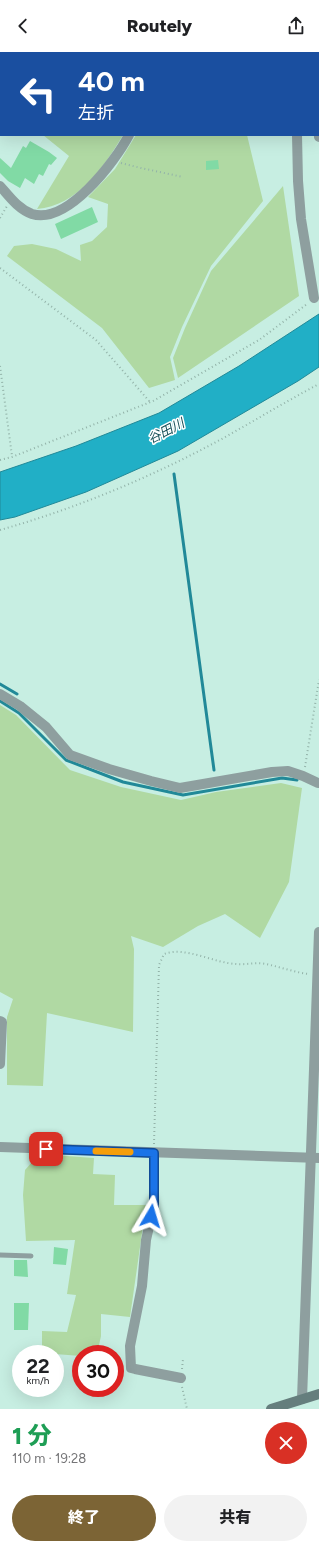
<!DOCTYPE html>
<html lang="ja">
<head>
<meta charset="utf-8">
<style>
  body { margin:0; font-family:Figtree,"Noto Sans JP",sans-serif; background:#f2f2f2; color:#202124; height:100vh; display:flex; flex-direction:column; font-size:15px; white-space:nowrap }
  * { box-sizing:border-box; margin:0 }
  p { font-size:13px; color:#757577 }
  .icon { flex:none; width:22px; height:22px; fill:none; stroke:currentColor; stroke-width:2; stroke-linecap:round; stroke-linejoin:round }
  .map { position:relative; height:1357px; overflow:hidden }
  .side { display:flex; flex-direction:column; background:#fff; flex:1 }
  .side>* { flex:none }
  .guide { position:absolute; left:0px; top:0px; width:319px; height:84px; box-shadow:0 4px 16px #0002; background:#1a4fa0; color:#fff; overflow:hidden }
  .speed { position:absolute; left:12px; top:1293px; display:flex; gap:8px; font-size:20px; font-weight:700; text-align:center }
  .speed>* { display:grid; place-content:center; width:52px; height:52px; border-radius:50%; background:#fff; box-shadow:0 4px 16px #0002; line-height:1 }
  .speed small { font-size:10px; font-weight:400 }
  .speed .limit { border:6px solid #d22; background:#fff; color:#111 }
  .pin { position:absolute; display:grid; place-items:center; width:34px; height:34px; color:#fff; margin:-17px; border-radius:8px; box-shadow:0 2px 6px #0006 }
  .me { position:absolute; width:44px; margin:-22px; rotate:7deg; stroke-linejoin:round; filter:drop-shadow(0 0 3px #0008) }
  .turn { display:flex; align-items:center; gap:14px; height:84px; padding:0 12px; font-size:18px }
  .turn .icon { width:52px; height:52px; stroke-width:2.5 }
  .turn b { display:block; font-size:28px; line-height:34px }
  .round { display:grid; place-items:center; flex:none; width:42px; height:42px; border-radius:21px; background:#f2f2f2 }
  .headline { display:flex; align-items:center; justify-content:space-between; height:68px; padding:0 12px }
  h1 { font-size:24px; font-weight:800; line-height:30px; color:#1e9e55 }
  .cta { display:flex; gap:8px; margin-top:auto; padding:8px 12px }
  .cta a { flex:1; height:46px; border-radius:24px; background:#7c6435; color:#fff; font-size:16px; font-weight:800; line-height:46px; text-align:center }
  .cta a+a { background:#f2f2f2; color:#202124 }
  header { display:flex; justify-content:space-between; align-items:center; height:52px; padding:0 12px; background:#fff; font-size:18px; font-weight:800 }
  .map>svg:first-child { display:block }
  .green { fill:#b0d9a3 }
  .water { fill:#21afc6; stroke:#218998 }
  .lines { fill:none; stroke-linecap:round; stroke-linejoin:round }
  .stream { stroke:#218998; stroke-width:3 }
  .building { fill:#81daa5 }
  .path { stroke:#93b3a9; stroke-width:2; stroke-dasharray:1 3; stroke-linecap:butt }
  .service { stroke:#8e9f9f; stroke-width:5 }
  .minor { stroke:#8e9f9f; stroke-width:10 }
  .tertiary { stroke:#8e9f9f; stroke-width:10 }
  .secondary { stroke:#657e7d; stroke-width:10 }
  .route-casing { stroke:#114b97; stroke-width:10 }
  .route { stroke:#1a73e8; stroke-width:7 }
  .slow { stroke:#f59e0b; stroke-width:7 }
  .labels { text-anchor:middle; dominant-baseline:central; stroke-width:3; stroke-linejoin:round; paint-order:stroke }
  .water-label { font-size:13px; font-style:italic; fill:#154d56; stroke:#fff }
</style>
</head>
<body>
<header><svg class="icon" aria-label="back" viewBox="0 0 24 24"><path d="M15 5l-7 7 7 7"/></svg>Routely<svg class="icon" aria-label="share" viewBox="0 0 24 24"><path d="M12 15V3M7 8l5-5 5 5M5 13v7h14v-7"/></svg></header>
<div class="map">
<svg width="319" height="1357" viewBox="0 0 319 1357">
  <rect width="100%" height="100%" fill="#c7eee2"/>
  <path class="green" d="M43,83h80c-19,32 -46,71 -86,74l32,-53z
    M136,83h111l16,66 -52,65 -29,61 -12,30 5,23 -26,8 -47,-60 -95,-72 7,-10 18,-2 24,5 25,12 -1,-16 12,-4 15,-14 1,-23 -20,-7 27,-28z
    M283,134l16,110 -121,82 -5,-20 12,-30 26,-57z
    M0,653l16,10 54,55 51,17 60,13 35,-8 65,-9 21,5 -13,94 -29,56 -35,-24 -27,12 -35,21 -32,-11 3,13 -1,83 -86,-19 -4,73 -36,-1v-68l6,-18 -13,-7z
    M39,1102l55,4 -1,16 22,1 -1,30h32l-16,112 -29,-3v22l-4,18h-16v2l-39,-3v-22l25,1 9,-37 -9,-1 8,-54 -49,1 -3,-46 2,-25z"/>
  <path class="water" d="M319,262v53l-21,14 -120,70 -92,41 -71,25 -15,3v-48l76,-26 83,-33 80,-47z"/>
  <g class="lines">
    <path class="stream" d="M174,422l40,296
      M0,632l17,10
      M0,649l19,12 47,47 57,22 60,13 99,-17 15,2"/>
  </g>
  <path class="building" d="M30,89l19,11 8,6 -6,7 -2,-1 -6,12 -4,-2 -5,10 -9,-6 -5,10 -12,-7 -8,-8v-15l11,10 12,-22 3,2z
    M218,108l1,9 -13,1v-9z
    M92,155l6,15 -37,17 -6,-15z
    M54,1195l14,2 -2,16 -13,-1z
    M14,1208h13l1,17 -14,-1z
    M14,1251h15l-1,27h-14z"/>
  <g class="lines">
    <path class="path" d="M121,111l20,5 42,9
      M0,166l7,-12
      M0,216l96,72 54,62
      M0,314l12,90
      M0,408l12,-3 141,-56 106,-61 48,-36
      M0,478c67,-19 132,-45 195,-77 42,-21 82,-47 124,-69
      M305,715l14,-87
      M154,1092l5,-179 5,-11c21,-8 50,9 72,10 10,1 20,-2 30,0 14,3 28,8 42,10
      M182,1317l1,-10
      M182,1335l5,22"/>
    <path class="service" d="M0,1203l31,1"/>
    <path class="minor" d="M160,1v-1
      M297,83l1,46 3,38 13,79
      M0,134c9,10 18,23 32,28 35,11 83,-52 97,-79
      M0,642l20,12 26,21 24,28 39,14 42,12 29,7 92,-16 16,-1 15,5 15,7
      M0,969l2,1 -2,42
      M0,1095l319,11
      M154,1101v52l-8,35 -4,46 -12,60 1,22 4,1 46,9"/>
    <path class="tertiary" d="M310,0v1
      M318,75l1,10
      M302,1347l17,-467"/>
    <path class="secondary" d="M271,1357l48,-15"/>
  </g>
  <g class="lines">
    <defs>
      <path id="route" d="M46,1097l108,4v52l-3,11"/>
    </defs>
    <use href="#route" class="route-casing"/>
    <use href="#route" class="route"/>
    <path class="slow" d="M96,1099l34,1"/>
  </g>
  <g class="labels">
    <g class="water-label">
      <text transform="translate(166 379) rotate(-27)">谷田川</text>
    </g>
  </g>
</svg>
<div class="speed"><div>22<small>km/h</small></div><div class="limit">30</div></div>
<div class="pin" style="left:46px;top:1097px;background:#d93025"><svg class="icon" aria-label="arrive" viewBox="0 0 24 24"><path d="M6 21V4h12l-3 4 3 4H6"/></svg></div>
<svg class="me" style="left:151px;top:1164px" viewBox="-20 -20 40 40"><path d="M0-17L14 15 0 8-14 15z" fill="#1a73e8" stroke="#fff" stroke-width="4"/></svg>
<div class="guide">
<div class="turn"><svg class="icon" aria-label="left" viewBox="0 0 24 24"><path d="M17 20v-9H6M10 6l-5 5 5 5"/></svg><div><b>40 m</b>左折</div></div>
</div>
</div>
<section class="side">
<div class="headline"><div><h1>1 分</h1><p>110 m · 19:28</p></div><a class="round" style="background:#d93025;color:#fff"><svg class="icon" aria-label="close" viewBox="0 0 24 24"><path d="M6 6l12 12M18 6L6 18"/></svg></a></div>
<div class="cta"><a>終了</a><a>共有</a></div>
</section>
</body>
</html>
